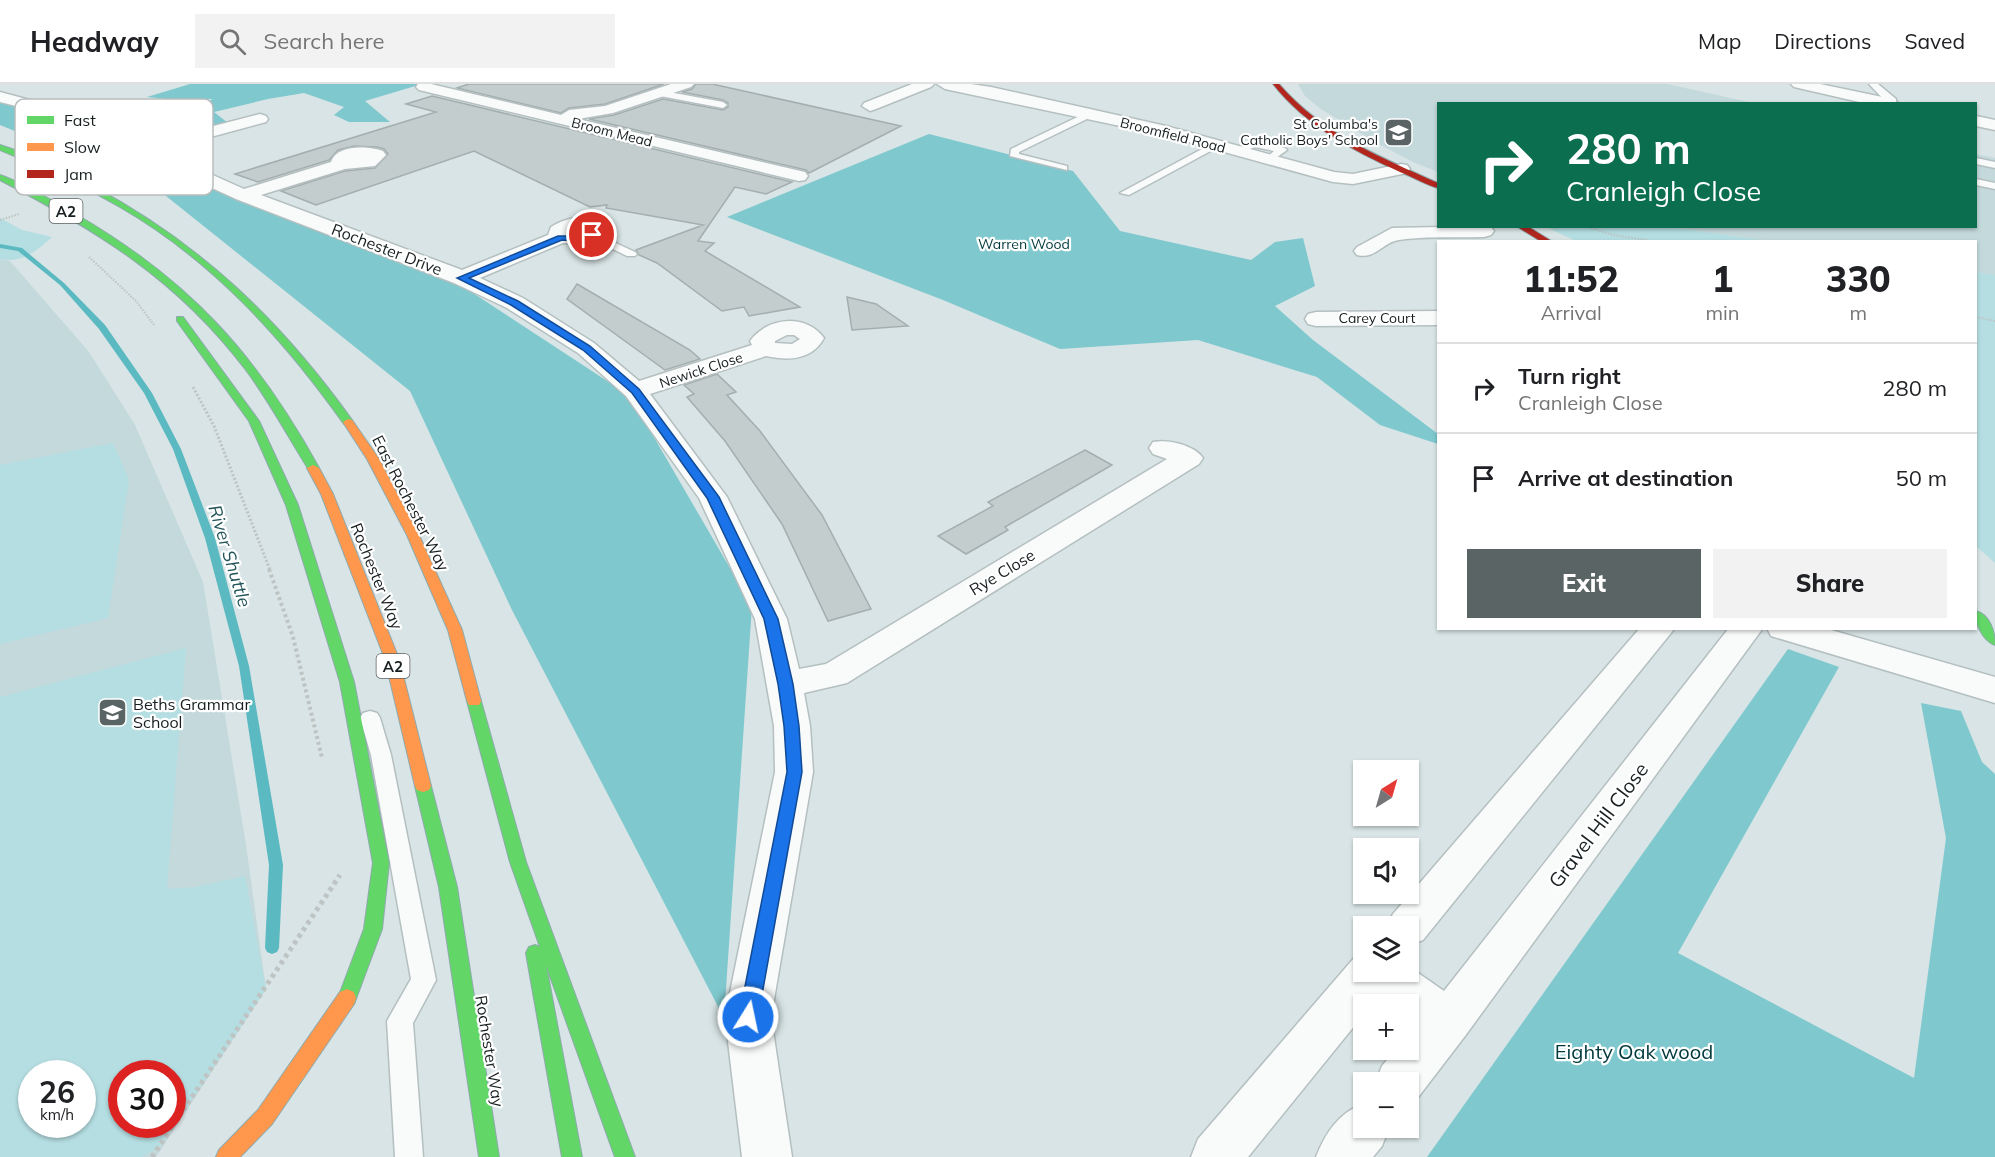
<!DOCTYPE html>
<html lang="en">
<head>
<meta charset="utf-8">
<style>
  body { margin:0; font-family:Mulish,sans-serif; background:#f2f2f2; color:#202124; height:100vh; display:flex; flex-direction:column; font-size:22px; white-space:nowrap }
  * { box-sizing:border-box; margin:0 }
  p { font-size:20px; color:#757577 }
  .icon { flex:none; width:33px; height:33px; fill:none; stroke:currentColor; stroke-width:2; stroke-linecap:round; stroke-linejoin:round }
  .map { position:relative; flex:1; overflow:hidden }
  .side { position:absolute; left:1437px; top:156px; width:540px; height:390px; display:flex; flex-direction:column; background:#fff; border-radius:0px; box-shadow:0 2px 4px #0004 }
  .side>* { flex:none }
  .hud { position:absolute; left:1437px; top:18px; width:540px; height:126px; border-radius:0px; box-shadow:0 2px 4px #0004; background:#0b6e4f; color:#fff; overflow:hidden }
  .needle { width:39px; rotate:37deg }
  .tools { position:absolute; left:1353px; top:676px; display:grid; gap:12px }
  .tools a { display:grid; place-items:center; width:66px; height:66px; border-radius:0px; background:#fff; box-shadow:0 2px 4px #0004; font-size:30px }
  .speed { position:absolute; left:18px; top:976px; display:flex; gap:12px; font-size:30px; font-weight:700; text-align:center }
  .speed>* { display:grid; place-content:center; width:78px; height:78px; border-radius:50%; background:#fff; box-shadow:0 2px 4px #0004; line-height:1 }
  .speed small { font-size:15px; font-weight:400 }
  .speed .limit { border:9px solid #d22; background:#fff; color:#111 }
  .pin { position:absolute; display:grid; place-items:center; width:51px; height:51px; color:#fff; margin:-26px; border:3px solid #fff; border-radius:50%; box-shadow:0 2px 6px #0007 }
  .me { position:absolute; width:66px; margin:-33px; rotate:10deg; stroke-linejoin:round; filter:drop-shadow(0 0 4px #0008) }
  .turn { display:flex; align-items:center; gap:21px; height:126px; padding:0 30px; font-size:27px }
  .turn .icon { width:78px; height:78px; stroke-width:2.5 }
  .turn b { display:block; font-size:42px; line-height:51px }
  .eta { display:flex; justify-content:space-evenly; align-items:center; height:102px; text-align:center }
  .eta b { font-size:36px; font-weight:800; line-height:42px }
  .primary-button { display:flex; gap:12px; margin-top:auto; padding:12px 30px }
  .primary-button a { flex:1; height:69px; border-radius:0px; background:#5b6465; color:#fff; font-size:24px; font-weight:800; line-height:69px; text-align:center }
  .primary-button a+a { background:#f2f2f2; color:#202124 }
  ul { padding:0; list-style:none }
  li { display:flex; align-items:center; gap:18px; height:90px; padding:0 30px; border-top:2px solid #e0e0e0 }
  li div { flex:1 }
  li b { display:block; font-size:22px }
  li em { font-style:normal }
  header { display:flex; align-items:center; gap:36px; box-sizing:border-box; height:84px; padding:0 30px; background:#fff; border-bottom:2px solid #e0e0e0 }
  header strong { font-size:28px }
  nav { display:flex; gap:33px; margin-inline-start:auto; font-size:21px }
  .search { width:420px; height:54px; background:#f2f2f2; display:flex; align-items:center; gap:15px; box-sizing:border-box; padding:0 21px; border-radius:0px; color:#757577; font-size:22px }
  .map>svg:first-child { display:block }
  .built { fill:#c3d9db; fill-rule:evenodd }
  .green { fill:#b5dee2; fill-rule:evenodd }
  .forest { fill:#7ec8ce }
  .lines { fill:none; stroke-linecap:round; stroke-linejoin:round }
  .stream { fill:#5bb9c1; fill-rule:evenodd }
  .building { fill:#c3cdcd; stroke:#a4aeaf; stroke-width:1.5 }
  .lane-casing { stroke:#b5bfc0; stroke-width:3 }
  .street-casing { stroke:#b5bfc0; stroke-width:3 }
  .fast-casing { stroke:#8faaad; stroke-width:2 }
  .slow-casing { stroke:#8faaad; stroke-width:2 }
  .jam-casing { stroke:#8faaad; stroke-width:2 }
  .path-far3 { stroke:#bec3c3; stroke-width:2; stroke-dasharray:1.5 1.5; stroke-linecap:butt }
  .path-far2 { stroke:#bec3c3; stroke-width:3; stroke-dasharray:2 2; stroke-linecap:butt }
  .path-far1 { stroke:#bec3c3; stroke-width:4; stroke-dasharray:3 3; stroke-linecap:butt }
  .path { stroke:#bec3c3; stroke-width:5; stroke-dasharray:4 4; stroke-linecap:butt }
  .lane { fill:#f9fbfb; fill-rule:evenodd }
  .street { fill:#f9fbfb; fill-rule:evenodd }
  .fast { fill:#63d668; fill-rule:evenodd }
  .slow { fill:#ff974d; fill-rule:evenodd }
  .jam { fill:#b3261e; fill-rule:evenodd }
  .route { fill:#1a73e8; stroke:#114b97; stroke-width:1.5 }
  .labels { text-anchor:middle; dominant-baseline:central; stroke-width:4.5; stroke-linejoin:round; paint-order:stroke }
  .far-poi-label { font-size:14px; fill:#171f20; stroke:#fff; text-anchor:end }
  .far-street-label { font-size:14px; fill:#171f20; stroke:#fff }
  .far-park-label { font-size:14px; fill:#00393d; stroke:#fff }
  .shield { fill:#fff; stroke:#5d6263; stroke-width:1.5 }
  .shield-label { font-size:15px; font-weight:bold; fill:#171f20 }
  .street-label { font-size:16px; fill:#171f20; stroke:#fff }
  .poi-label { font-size:16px; fill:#171f20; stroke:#fff; text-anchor:start }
  .water-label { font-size:18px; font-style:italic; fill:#225459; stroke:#fff }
  .near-street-label { font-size:20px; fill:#171f20; stroke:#fff }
  .near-park-label { font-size:20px; fill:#00393d; stroke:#fff }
  .key { fill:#fff; stroke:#b9bcbc; stroke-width:1.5 }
  .key-label { font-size:16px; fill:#171f20 }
</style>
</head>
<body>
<header>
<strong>Headway</strong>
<div class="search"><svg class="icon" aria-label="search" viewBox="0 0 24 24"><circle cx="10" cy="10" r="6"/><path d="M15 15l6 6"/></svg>Search here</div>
<nav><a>Map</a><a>Directions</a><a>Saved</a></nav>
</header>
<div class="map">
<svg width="1995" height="1073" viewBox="0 0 1995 1073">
  <rect width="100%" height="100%" fill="#d8e4e5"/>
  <path class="built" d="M1298,0h369l86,19 -315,1v68l-25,-10 -40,-21 -52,-32 -16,-13z
    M1976,70l19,4v117l-19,-3v-30l-207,-1 -100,-14 307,-1z
    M0,175l10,2 79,91 46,73 68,157 43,263 20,144 -110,168h-156zM32,990h50v51h-50zM122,990h50v51h-50z"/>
  <path class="green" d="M0,134l22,12 30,7c-15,14 -31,27 -52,22z
    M1546,143h123l100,14h-193z
    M1976,188l19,3v288l-19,-17z
    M113,359l16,37 -21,138 -108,26v-179z
    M186,564l-19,241 28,-2 50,-11 21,113 -106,157 -18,11h-142v-460zM32,990h50v51h-50zM122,990h50v51h-50z"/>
  <path class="forest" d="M190,0h232l-57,17 25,21h-41l-15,-7 10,-8 -40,-14 -36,6 -54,13 14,11 -10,4 -21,-12 15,-16 -35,1 -30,-3z
    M0,16l57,17 396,163 177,116 122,210 -28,412 -212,-408 -102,-219 -254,-203 -156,-63z
    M929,50l144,37 47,60 131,29 24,-18 28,-4 12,48 -40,20 38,34 125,94v10l-58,-19 -63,-48 -119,-37 -138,9 -117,-49 -216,-83z
    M1788,565l51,18 -161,286 236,125 32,-240 -25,-135 40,8 21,51 13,12v383h-568z"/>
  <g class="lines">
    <path class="stream" d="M0,160l22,4 42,35 41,42 47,68 29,56 34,89 34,128 34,199 -4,83 -2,4 -5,2 -5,-2 -2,-4 4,-83 -30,-199 -34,-128 -32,-89 -29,-56 -45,-64 -39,-44 -42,-34 -18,-3z"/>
  </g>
  <path class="building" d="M469,0h195l-59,20 -36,4 -8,5 -104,-25z
    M696,0h16l189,42 -92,47 -3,-3 -217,-51 25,-4 49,-16 60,11 5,-3v-4l-5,-3 -41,-8 10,-3z
    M432,12l360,86 -26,12 -31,-7 -37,54 16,2 -9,8 95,56 -51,9 -5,-9 -22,4 -65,-48 -18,-8 -3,-5 67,-25 -97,-17 1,-3 -17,2 -116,-56 -158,54 -35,-14 64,-20 30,-3 13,-14 -4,-5 -7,-2 -23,-1 -16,4 -9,10 -71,22 -23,-8 201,-62 -30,-8z
    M577,200l113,66 10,9 -35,11 -98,-71z
    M847,213l29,7 32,22 -56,4z
    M717,290l19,18 -9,3 33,36 62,84 49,94 -43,12 -46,-97 -57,-83 -38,-44 7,-3 -10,-9z
    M1085,366l27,15 -107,62 3,3 -42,24 -28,-18 55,-30 -5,-4z"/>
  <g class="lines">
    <defs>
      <path id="lane" d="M1869,0h9l18,15v5h-8z
        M658,6l65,12 4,3 -4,3 -68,-13 -1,-2z
        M1090,27l4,3 -1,2 -74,36v2l48,12v4l-57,-14 1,-7z
        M1254,57l31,7 2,2 -18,13 -5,-3 10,-9 -19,-4 -18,7 -5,-3z
        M1215,58l5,3 -2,2 -89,48 -9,-2z
        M1976,74l19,4v6l-19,-4z
        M1976,95l19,4v6l-19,-4z
        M592,148l43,20 2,2 -2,2h-8l-39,-19v-4z
        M370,627l7,2 3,5 11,37 45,225 -23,43 10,134h-28l-8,-136 24,-42 -40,-224 -11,-37 3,-5z"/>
      <path id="street" d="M418,0h13l130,31 8,-5 36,-4 66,-22h23l-3,3 -78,26 -35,6 227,53 3,4 -3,4 -6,1 -380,-91 -3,-3z
        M912,0h22l-3,3 -55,22 -6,2 -8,-5 2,-3z
        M937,0h34l20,3 175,39 168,46 19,2 48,-10 6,1 3,4 -3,4 -54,11 -20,-2 -170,-47 -218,-46z
        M1791,0h29l72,15 8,5h-32l-74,-17z
        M0,8l56,15 88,37 116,-30 6,2 2,3 -2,3 -107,29 85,38 87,-27c6,-18 37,-16 52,-11l3,4 -11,11 -30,3 -84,26 201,75 86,-35 3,-8c14,-9 44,-17 56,0l-4,9 -8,4 -16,4 -16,-1 -83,35 43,20 71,45 45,38 113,-36 -2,-4c17,-24 56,-28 74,-3 -12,22 -35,23 -58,18l-116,38 77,103 60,122 12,50 27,-5 341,-205 -14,-5 -4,-6 4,-6c15,-3 41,3 50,16l-4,6 -352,219 -43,10 6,33 3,46 -42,245 21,140h-50l-17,-140 50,-245 -1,-46 -19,-107 -56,-121 -73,-102 -48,-43 -71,-45 -53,-25 -218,-84 -164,-75 -28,-11 -44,-11zM576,145h10l-16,3zM787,251h7l6,4 -8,5 -17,-1v-2z
        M1976,32l19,4v10l-19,-4z
        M1490,142l4,5 -3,4 -7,2c-28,1 -58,-1 -85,3 -16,2 -24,20 -42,15l-3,-4 3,-4 35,-19z
        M1438,227v14l-122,1 -8,-2 -3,-5 3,-5 8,-2z
        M1640,544h35l-252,312 -15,6v-19h-22l7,-13z
        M1729,544h34l-298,408 -49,64 -8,3v-20h-33l7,-17 13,-16h13v-16l9,-9 -9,-6v-14h-18l-12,-9 -7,9h-7v9l-116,143h-57l7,-18 156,-181 10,-4v18h44v-6l36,25z
        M1767,544h57l171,49v26l-224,-67z
        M1364,1019v25h25l-7,18 -9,11h-57c10,-25 22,-43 48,-54z"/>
      <path id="fast" d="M0,61c31,10 63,25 92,41 109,58 188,134 260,234v4h-8c-61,-86 -132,-164 -224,-217 -39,-23 -79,-40 -120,-57z
        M0,91c26,9 52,26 77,40 113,66 179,139 242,253l-2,2h-8c-21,-33 -39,-68 -63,-100 -68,-90 -148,-139 -246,-190z
        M177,233h6l76,104 39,84 56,177 35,181 -7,66 -28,75 -7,3 -7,-3 -2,-6 26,-69 9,-66 -33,-181 -54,-177 -37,-84 -72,-100z
        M1976,527c14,4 19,21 19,34 -13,-5 -20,-22 -19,-34z
        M474,612l5,1 2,4 45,161 109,295h-20l-69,-192 36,192h-20l-36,-204 3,-6 6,-2 5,2 -30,-85 -43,-161 2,-4z
        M423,696l6,2 2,4 26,101 42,270h-20l-40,-270 -24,-101 2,-4z"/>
      <path id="slow" d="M348,335l4,1 27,39 40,76 43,95 19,71 -2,4h-10l-2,-4 -19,-71 -41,-95 -40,-76 -24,-37z
        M313,381l6,3 14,26 66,165 32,127 -2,4 -6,2 -6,-2 -2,-4 -30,-127 -64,-165 -14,-26z
        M347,905l7,3 2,6 -2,6 -82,120 -32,33h-24l3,-7 39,-40 82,-118z"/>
      <path id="jam" d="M1273,0h6c43,50 101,73 159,99v5c-12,-3 -25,-11 -38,-16 -48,-22 -94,-46 -127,-88z
        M1516,142h11l26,16h-11z"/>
    </defs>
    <use href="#lane" class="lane-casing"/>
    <use href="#street" class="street-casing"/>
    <use href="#fast" class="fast-casing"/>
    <use href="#slow" class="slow-casing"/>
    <use href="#jam" class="jam-casing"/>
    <path class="path-far3" d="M0,136l19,-6
      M1585,142l28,9 46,7
      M89,173l47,44 18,24
      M1976,233l19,4"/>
    <path class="path-far2" d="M193,303l21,39 56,144"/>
    <path class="path-far1" d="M269,485l24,68 29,121"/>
    <path class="path" d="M152,1073l188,-282"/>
    <use href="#lane" class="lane"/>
    <use href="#street" class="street"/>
    <use href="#fast" class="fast"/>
    <use href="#slow" class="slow"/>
    <use href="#jam" class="jam"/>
  </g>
  <path class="route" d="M592,148l3,1v3l-19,5 -14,-1 -93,38 49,23 72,45 49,43 80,108 59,122 15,65 6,42 3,46 -44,245 -3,6 -7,3 -6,-3 -3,-6 48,-245 -3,-46 -6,-42 -14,-65 -57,-121 -75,-105 -49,-43 -72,-45 -54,-27 101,-42h18z"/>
  <defs>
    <symbol id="school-square" viewBox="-11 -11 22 22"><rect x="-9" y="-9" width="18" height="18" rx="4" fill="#5b6465" stroke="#fff"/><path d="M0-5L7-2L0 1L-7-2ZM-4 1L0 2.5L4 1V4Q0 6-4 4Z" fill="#fff"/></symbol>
  </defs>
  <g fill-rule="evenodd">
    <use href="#school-square" x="1382" y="32" width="33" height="33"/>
    <use href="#school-square" x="96" y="612" width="33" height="33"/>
  </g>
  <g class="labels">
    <g class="far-poi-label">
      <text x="1378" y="40">St Columba's<tspan x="1378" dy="16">Catholic Boys' School</tspan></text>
    </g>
    <g class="far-street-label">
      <text transform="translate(612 48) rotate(14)">Broom Mead</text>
      <text transform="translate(1173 51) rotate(14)">Broomfield Road</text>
      <text x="1377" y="234">Carey Court</text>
      <text transform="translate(701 286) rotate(-18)">Newick Close</text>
    </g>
    <g class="far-park-label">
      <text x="1024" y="160">Warren Wood</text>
    </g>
    <g class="shield">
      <rect x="49.5" y="115" width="33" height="24" rx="4.5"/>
      <rect x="376.5" y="570" width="33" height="24" rx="4.5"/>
    </g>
    <g class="shield-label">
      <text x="66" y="127">A2</text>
      <text x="393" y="582">A2</text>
    </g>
    <g class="street-label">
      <text transform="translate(387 165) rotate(21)">Rochester Drive</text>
      <text transform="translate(411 419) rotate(63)">East Rochester Way</text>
      <text transform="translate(1002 488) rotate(-31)">Rye Close</text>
      <text transform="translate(377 492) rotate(68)">Rochester Way</text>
      <text transform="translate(490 967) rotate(81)">Rochester Way</text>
    </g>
    <g class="poi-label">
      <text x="133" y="620">Beths Grammar<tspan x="133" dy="18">School</tspan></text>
    </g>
    <g class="water-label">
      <text transform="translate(230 472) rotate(73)">River Shuttle</text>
    </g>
    <g class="near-street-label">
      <text transform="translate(1598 741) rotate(-53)">Gravel Hill Close</text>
    </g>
    <g class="near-park-label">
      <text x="1634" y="967">Eighty Oak wood</text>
    </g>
  </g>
  <rect x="15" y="15" width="198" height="96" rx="9" class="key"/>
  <rect x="27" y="32" width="27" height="8" fill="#63d668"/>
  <rect x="27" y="59" width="27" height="8" fill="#ff974d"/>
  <rect x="27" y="86" width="27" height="8" fill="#b3261e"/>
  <g class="key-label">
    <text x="64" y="42">Fast</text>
    <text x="64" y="69">Slow</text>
    <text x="64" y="96">Jam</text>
  </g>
</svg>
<div class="tools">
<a><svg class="needle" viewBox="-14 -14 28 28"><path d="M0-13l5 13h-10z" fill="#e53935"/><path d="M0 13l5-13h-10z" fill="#757577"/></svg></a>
<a><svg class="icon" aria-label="sound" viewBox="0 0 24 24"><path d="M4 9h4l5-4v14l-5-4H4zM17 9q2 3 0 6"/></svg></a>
<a><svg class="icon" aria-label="layers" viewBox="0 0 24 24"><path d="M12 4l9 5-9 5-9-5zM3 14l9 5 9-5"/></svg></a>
<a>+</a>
<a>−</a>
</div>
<div class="speed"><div>26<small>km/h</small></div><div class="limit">30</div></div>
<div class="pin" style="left:592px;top:151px;background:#d93025"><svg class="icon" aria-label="arrive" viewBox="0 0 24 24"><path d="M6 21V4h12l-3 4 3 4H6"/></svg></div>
<svg class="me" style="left:748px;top:933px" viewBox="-20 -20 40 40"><circle r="17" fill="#1a73e8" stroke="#fff" stroke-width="3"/><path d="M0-11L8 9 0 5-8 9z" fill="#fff"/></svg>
<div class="hud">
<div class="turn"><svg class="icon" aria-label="right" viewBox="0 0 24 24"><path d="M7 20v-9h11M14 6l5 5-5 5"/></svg><div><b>280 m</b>Cranleigh Close</div></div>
</div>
<section class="side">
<div class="eta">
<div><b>11:52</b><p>Arrival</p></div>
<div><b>1</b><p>min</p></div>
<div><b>330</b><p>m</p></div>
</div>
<ul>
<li><svg class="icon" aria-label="right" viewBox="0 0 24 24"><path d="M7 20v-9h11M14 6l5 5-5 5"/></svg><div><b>Turn right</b><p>Cranleigh Close</p></div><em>280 m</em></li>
<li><svg class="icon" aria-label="arrive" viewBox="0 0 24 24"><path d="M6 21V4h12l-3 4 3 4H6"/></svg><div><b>Arrive at destination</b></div><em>50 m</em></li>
</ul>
<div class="primary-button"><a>Exit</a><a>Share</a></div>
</section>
</div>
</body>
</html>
